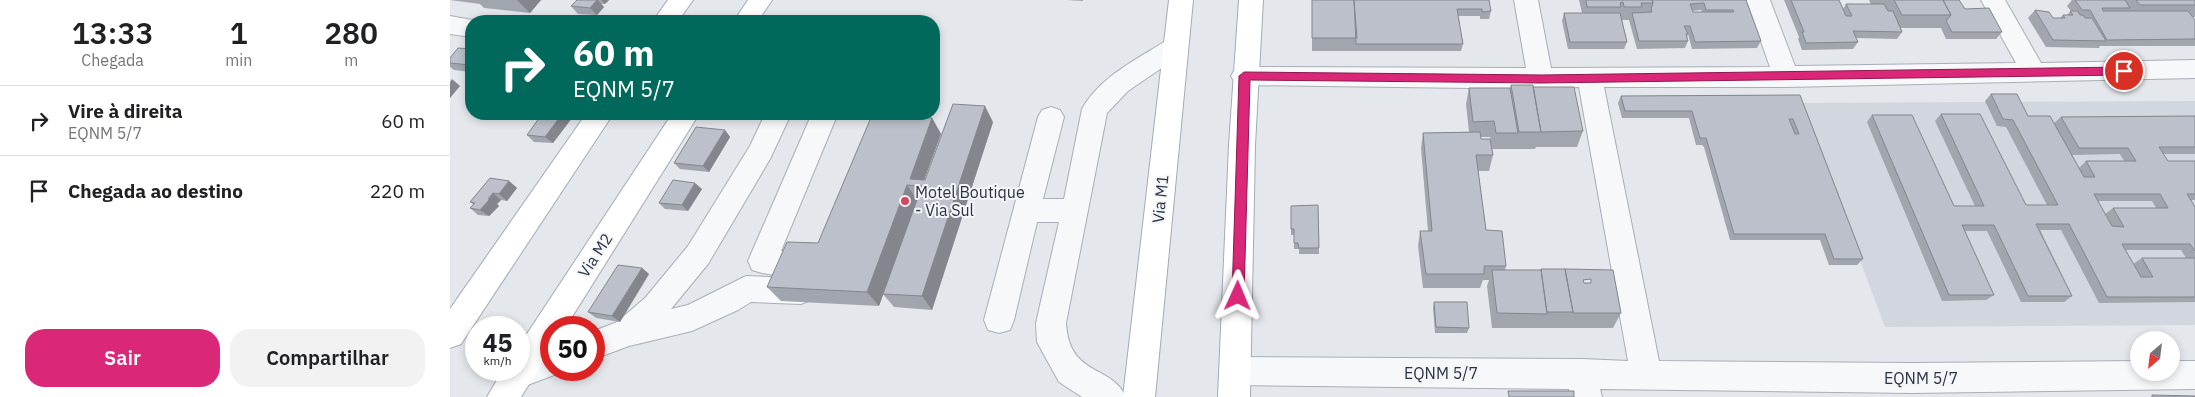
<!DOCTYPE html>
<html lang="pt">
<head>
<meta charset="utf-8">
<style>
  body { margin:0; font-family:"IBM Plex Sans",sans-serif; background:#f2f2f2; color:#202124; height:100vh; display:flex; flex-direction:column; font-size:19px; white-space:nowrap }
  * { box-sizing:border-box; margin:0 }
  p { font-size:16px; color:#757577 }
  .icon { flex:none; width:28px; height:28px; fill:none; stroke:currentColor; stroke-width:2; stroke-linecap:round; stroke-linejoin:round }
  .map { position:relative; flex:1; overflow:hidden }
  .panel { display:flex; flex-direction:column; background:#fff; width:450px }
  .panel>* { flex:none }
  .guide { position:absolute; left:15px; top:15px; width:475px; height:105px; border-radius:20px; box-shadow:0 2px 8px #0003; background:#00695c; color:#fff; overflow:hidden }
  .needle { width:32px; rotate:208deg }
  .tools { position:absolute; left:1680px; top:331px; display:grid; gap:10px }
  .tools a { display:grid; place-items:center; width:50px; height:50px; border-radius:50%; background:#fff; box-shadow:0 2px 8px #0003; font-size:25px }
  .speed { position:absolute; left:15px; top:316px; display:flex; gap:10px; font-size:25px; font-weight:700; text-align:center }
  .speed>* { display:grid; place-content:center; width:65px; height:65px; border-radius:50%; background:#fff; box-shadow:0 2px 8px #0003; line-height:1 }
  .speed small { font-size:12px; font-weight:400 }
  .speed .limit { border:8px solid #d22; background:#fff; color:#111 }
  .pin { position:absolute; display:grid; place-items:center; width:42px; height:42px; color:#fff; margin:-21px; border:2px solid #fff; border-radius:50%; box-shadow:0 1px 5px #0007 }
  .me { position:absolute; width:55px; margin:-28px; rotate:1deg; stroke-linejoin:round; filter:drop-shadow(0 0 4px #0008) }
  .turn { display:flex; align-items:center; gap:18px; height:105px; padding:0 25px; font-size:22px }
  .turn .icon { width:65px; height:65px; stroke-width:2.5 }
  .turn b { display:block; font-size:35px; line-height:42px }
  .eta { display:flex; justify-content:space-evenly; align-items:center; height:85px; text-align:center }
  .eta b { font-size:30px; font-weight:600; line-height:35px }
  .button { display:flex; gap:10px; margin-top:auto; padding:10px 25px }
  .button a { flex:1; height:58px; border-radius:20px; background:#db2777; color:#fff; font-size:20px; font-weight:600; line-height:58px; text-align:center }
  .button a+a { background:#f2f2f2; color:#202124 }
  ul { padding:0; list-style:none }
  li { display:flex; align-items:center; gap:15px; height:70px; padding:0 25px; border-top:1px solid #e0e0e0 }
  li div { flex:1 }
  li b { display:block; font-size:19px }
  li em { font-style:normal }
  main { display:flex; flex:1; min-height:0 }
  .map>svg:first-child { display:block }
  .built { fill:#d2d6de }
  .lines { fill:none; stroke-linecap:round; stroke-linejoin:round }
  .minor-casing { stroke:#a9aeb7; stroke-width:2 }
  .major-casing { stroke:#a3abb8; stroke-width:2 }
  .minor { fill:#f7f8fa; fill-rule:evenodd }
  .major { fill:#fff; fill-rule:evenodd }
  .wall { fill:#a1a5ae; fill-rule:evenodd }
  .shaded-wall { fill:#83868d }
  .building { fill:#bbc0ca; stroke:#83868d; fill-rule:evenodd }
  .route { fill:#db2777; stroke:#8e194d }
  .poi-dot { fill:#d1495b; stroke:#f4f6f9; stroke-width:2 }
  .labels { text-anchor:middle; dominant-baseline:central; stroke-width:4; stroke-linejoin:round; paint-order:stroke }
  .poi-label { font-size:16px; fill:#2b3445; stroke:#f4f6f9; text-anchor:start }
  .street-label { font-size:16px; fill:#2b3445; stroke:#f4f6f9 }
</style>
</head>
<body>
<main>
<section class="panel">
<div class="eta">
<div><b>13:33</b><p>Chegada</p></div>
<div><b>1</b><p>min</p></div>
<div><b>280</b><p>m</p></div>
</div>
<ul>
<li><svg class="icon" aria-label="right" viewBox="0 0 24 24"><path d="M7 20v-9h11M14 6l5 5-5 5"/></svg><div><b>Vire à direita</b><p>EQNM 5/7</p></div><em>60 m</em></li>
<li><svg class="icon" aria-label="arrive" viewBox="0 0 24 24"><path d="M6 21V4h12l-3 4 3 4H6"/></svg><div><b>Chegada ao destino</b></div><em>220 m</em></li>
</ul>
<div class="button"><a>Sair</a><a>Compartilhar</a></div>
</section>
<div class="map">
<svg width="1745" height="397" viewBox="0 0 1745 397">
  <rect width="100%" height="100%" fill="#e4e7ec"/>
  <path class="built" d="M1745,101v224l-310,2 -84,-224z"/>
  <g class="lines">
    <defs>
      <path id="minor" d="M1064,0h24l13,68 219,-1 -24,-67h24l25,66 221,-3 -35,-63h24l36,63 154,-3v18l-409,9h-182l55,274 253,2 227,-2v11h32v-11h24v28l-283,4 -312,-4 2,8h-32l-1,-8 -333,-4 -11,-4 -4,-10 4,-10 11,-4 346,2 46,2 -49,-274 -38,2 -297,-4 -9,-2 -4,-7 4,-7 9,-2 282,1z
        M0,16l28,5h-7v16l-21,-3z
        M726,37l9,3 3,6 -3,6 -57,39 -21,22 -41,210c3,54 45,41 60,74h-44l-23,-15 -22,-40 -1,-19 23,-101h-22l-23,98 -4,10 -11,3 -11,-3 -4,-10 54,-203 4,-7 9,-3 9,3 4,7 -21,82h21l18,-90c17,-32 56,-50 85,-69z
        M315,114h26l-21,45 -62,105 -37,45 17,-4 58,-29 47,2 -31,-5 -10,-3 -4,-9 62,-143 -1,-4h26l1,4 -55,133 31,3 10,4 4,9 -15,33 -10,4 -50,-2 -13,8 -46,21 -63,15 -35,13v-28l23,-9 28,-24 43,-52 62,-100z
        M101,348v22h12l-1,2 -45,17 -11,-4 -4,-10 2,-5h15v-10z"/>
      <path id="major" d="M218,0h25l-15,21h-25z
        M298,0h24l-14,21h-24z
        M719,0h24l-38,397h-32z
        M789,0h24l-8,145 -5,252h-32l11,-252z
        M136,114h27l-152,230 -11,4v-39z
        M222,114h27l-134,214h-14v21l-30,48h-34l16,-27h16v-24z"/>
    </defs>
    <use href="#minor" class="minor-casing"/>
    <use href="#major" class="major-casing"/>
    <use href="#minor" class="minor"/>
    <use href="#major" class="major"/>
  </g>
  <path class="wall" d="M0,0h91l-11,13 -46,-5 -4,-4z
    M127,0h32l-4,4h-4l3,3 -7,8 -19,-1 -7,-8z
    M616,0h17v1z
    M862,0h177l2,11 -2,8h-9v-3h-22l5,28 -2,7h-149z
    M1129,0h167l15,41 -4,7 -65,1 -4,-15 -1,3 1,4 -3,7 -48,1 -8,-29h-7l5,22 -3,7h-56l-6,-28 2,-8h18zM1251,10l1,2h-9l-1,-1z
    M1334,0h55l4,9 3,-5h25l-2,-4h90l6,9 37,23 -6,7h-50l-5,-11h-40l1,4 -5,7 -41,-1 2,4 -5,7 -51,1 -4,-11 1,-2z
    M1622,0h123v17h-2l2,3v26h-95l-1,2 -53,-1 -18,-29 7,-8 18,8h7l3,-3h4l4,-4 -4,-5z
    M21,49v23l-17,-2 -4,-3v-9z
    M1061,85l22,2 50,44 -6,16h-41l-1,2h-43l-2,-12h-9v2l12,16 -4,16h-11l8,59 20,36 -1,4h36v-1l72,1 8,43 -8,15h-121l-5,-42 2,-6h-6l-3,8h-57l-5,-42 2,-15h8l-7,-83 2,-15 46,-1 -3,-28 3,-16h41zM1141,279v4h-7l-1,-3z
    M1541,94l37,22 26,7 7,-6 134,-1v38h-32l5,7h27v39h-4l4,7v95l-96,1 -38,-73h-21l32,66 -8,6h-43l-34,-71h-22l29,64 -8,5 -44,1 -75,-179 5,-7 82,91h21l-40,-85 6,-7 85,91h21l-41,-78 -9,-1 -12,-25zM1670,154l4,7h-38l-7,7 -7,-13zM1648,201h54l4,7h-43l-8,6zM1676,250h55l5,8h-44l-9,6z
    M1350,95l63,164 -6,6h-28l-9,-25h-90l-26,-93 -2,-2h-6l-7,-27h-67l-4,-15 3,-7z
    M92,114h33l-22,29 -19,-1 -7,-7z
    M482,118l9,16 -17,46h1l68,-58 -61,188 -38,-3 -11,-13 30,-82 -34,94 -98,-5 -14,-14 51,-44z
    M275,130l5,7 -21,35 -29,-3 -6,-6z
    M59,181l8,7 -10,13 -6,-1 -4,4 2,2 -10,10 -11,-1 -8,-7 3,-4 -3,-2z
    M252,189l-14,22 -23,-2 -6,-6z
    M868,205l1,49h-20v-5h-5v-14h-3v-6z
    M192,268l7,6 -29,48 -24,-4 -8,-6z
    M984,302l35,26 -2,5h-32l-2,-25z"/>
  <path class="shaded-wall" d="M67,0h24l-11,13z
    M144,0h4l6,7 -7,8 -7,-7z
    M151,0h8l-4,4z
    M2,79l8,7 -10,12v-16z
    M535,106l8,16 -61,188 -10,-14z
    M112,114h13l-22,29 -8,-6z
    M482,118l9,16 -19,52 -12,-7z
    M275,130l5,7 -21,35 -6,-6z
    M59,181l8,7 -10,13 -8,-7z
    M245,183l7,6 -14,22 -6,-6z
    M457,185l10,15 -38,106 -12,-14z
    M43,193l8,7 -4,4 2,2 -10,10 -9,-6z
    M192,268l7,6 -29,48 -8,-6z"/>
  <path class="building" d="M127,0h20l-7,8 -19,-2z
    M862,0h42l3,38h-45z
    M904,0h135l2,11 -9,1v-3h-25l6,35h-107z
    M1136,0h66l1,3h-12l1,4h-18l-1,-5 -3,1 1,4h-34z
    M1202,0h94l15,41 -66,1 -5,-16h-6l4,8h-2l2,7h-49l-7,-28 20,-1 -1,-3 2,-6zM1254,3l2,7h27l1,2h-41l-3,-8z
    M1341,0h48l7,16h6l-6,-12h38l4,7h5l9,21 -49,-1 5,11 -52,1 -4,-11h2z
    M1444,0h49l8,15h-49z
    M1493,0h16l6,9 24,-1 13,24h-50l-6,-11 5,-6z
    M1625,0h50l5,8h-28l1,3h85l7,9v19l-88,1 -17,-30h-8z
    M1686,0h59v5h-55z
    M1585,10l14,2 4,6h12l-2,-3h10l-3,-4h8l2,4h3l2,3h7l14,23 -53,-1z
    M1114,13h56l7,29h-57z
    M8,48l13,1v15l-1,1 -20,-2v-5z
    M1061,85h22l8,47h-22z
    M1083,87h41l9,44 -42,1z
    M1019,88h41l8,45h-22l-2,-12 -21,1z
    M1541,94h26l11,22h22l34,61h11l-9,-16h50l-8,-13h-49l-18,-31 134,-1v31h-36l9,14h27v33h-8l8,13v44l-5,-7h-68l19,33h12l-11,-19h53v39h-88l-38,-73h-33l36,72h-44l-34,-71h-32l32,70h-45l-77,-180h40l42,91h30l-43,-92h39l46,91h32l-45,-85 -10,-1zM1644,194h66l8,14h-55l11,19 -12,-1z
    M1350,95l63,164h-29l-9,-25h-91l-27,-93 -1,-3h-6l-8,-27h-67l-4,-15zM1339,119h4l6,15h-4z
    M503,104l32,2 -63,190 -39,-2 39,-108 -15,-1 -40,107 -100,-5 20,-45 31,1 54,-128 60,3 -22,61 15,1z
    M92,114h20l-17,23 -18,-2z
    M246,127l29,3 -22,36 -29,-3z
    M1030,132l1,7h9l3,16h-17l10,75 16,1 4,35h-22v8h-58l-6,-43h12l-9,-98z
    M40,178l19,3 -10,13 -6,-1 -5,6h2l-10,11 -10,-2 5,-5 -5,-1z
    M223,180l22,3 -13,22 -23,-2z
    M868,205l1,43h-20l-1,-5h-4v-14h-3v-23z
    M168,265l24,3 -30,48 -24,-4z
    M1091,269h24l8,43h-26z
    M1115,269l48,1 8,43h-48v-1zM1141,279v4h-7l-1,-3z
    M1042,270h49l6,44 -50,-1z
    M984,302h33l2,26 -33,-1z
    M1058,391h66v6h-65z
    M1702,395l43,1v1h-43z"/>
  <path class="route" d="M1674,67l5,4 -5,4 -583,8 -291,-3 -6,216 -2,3 -4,2 -4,-2 -2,-3 7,-220 5,-4 297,3z"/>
  <circle class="poi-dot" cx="455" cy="201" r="5"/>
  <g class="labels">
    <g class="poi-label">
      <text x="465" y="192">Motel Boutique<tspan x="465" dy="18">- Via Sul</tspan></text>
    </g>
    <g class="street-label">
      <text transform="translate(710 199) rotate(-84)">Via M1</text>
      <text transform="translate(145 255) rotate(-57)">Via M2</text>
      <text x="991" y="373">EQNM 5/7</text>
      <text x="1471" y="378">EQNM 5/7</text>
    </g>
  </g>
</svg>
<div class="tools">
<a><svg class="needle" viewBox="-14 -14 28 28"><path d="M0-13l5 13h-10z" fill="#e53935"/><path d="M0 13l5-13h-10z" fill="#757577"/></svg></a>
</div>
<div class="speed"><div>45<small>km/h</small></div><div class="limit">50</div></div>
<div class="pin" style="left:1674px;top:71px;background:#d93025"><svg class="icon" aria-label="arrive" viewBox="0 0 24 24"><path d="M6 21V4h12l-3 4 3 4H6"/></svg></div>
<svg class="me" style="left:788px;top:296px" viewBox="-20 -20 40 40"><path d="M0-17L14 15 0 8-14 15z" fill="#db2777" stroke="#fff" stroke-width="4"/></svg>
<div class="guide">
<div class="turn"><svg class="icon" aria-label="right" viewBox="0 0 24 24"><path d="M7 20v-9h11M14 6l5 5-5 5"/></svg><div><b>60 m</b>EQNM 5/7</div></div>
</div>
</div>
</main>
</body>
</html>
